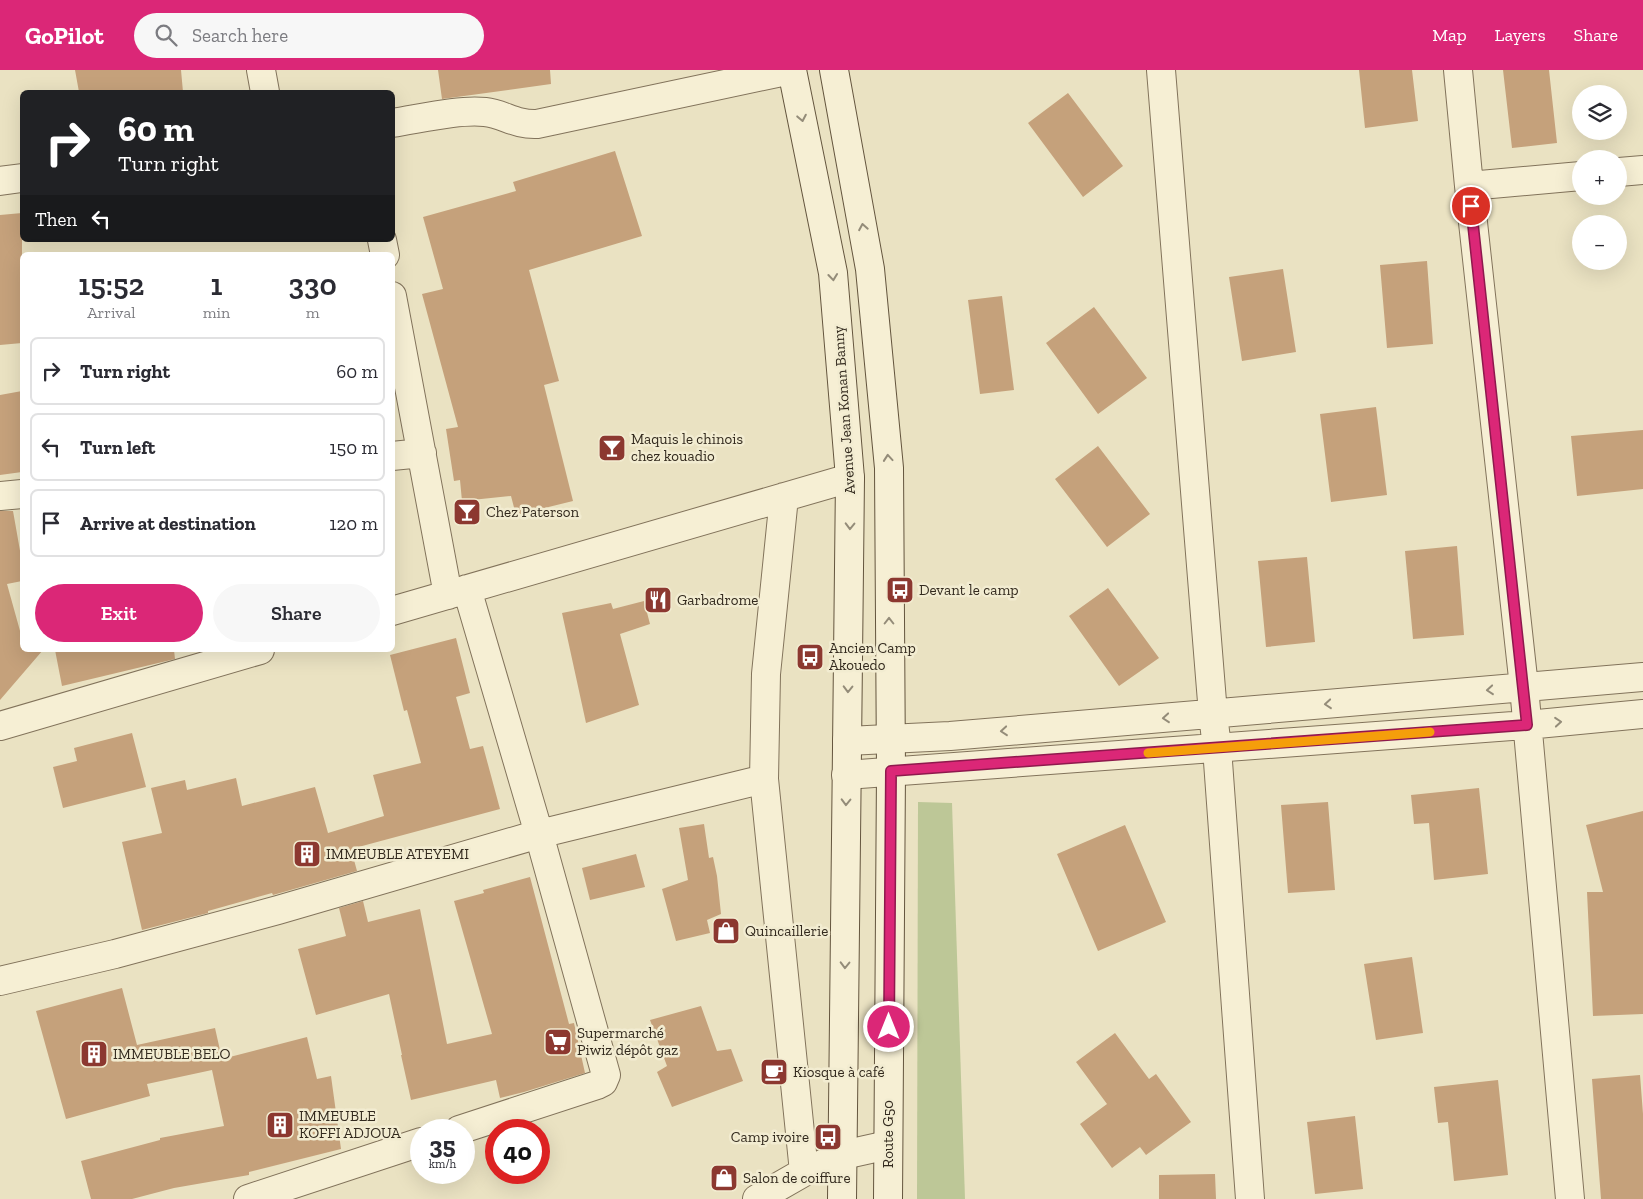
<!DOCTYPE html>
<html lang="en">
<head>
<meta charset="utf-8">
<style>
  body { margin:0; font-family:"Zilla Slab",serif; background:#f7f7f7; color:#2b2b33; height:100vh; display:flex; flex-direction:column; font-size:19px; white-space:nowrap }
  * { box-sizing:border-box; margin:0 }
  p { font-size:16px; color:#7c7c81 }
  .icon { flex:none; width:28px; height:28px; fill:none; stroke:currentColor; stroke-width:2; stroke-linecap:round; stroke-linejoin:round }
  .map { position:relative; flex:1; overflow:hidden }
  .details { position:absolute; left:20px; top:182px; width:375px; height:400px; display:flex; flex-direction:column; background:#fff; border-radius:8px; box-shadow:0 5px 20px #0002 }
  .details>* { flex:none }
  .guide { position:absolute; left:20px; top:20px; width:375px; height:152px; border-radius:8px; box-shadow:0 5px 20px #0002; background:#202124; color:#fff; overflow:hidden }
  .controls { position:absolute; left:1572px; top:15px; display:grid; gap:10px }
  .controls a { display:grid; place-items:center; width:55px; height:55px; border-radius:50%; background:#fff; box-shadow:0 5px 20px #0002; font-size:25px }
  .speed { position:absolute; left:410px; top:1049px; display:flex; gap:10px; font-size:25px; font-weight:700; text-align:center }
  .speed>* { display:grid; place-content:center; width:65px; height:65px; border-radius:50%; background:#fff; box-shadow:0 5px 20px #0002; line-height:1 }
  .speed small { font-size:12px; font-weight:400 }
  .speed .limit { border:8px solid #d22; background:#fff; color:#111 }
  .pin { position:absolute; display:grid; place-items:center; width:42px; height:42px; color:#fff; margin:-21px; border:2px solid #fff; border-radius:50%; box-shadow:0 1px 5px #0007 }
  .me { position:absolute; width:55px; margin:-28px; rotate:0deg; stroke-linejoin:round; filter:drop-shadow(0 0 4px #0008) }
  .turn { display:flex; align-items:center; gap:18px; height:105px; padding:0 15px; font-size:22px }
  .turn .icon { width:65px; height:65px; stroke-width:2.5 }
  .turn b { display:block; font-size:35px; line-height:42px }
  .then { display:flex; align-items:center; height:48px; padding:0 15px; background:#0003; gap:10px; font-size:19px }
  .eta { display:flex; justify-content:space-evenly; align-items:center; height:85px; text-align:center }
  .eta b { font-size:30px; font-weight:600; line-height:35px }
  .primary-button { display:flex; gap:10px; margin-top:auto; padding:10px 15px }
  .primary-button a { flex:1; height:58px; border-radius:30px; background:#db2777; color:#fff; font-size:20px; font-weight:600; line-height:58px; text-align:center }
  .primary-button a+a { background:#f7f7f7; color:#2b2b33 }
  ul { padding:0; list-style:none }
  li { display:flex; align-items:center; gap:15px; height:68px; margin:0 10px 8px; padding:0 5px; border:2px solid #e1e1e2; border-radius:8px }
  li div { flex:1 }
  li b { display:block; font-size:19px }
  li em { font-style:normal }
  header { display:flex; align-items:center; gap:30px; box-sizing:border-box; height:70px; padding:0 25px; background:#db2777; color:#fff }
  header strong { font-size:24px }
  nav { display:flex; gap:28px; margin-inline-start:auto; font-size:18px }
  .search { width:350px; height:45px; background:#f7f7f7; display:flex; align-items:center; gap:12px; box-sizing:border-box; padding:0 18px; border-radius:28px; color:#7c7c81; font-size:19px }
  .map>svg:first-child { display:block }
  .green { fill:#bdc797 }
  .building { fill:#c5a17b }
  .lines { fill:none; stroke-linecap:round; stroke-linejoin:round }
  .street-casing { stroke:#82735b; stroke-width:30 }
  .secondary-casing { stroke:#64553e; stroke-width:30 }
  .street { stroke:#f6efd4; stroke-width:28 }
  .secondary { stroke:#f6efd4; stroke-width:28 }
  .oneway { stroke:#948c79 }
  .route-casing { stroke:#8e194d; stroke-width:12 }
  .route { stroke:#db2777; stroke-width:9 }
  .slow { stroke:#f59e0b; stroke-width:9 }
  .labels { text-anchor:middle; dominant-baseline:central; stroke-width:5; stroke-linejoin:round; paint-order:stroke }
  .street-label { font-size:15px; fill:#332a1e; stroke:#f2ecd1 }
  .poi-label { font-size:15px; fill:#332a1e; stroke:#f2ecd1; text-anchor:start }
</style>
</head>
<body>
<header>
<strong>GoPilot</strong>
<div class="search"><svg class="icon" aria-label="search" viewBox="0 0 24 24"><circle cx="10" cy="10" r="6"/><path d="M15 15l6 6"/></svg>Search here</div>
<nav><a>Map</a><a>Layers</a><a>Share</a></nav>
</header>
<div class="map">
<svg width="1643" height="1129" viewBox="0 0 1643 1129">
  <rect width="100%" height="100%" fill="#eae2c2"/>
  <path class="green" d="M918,732l34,1 13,396h-48z"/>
  <path class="building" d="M75,0h106l2,22h-104z
    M438,0h112l1,14 -109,15z
    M1359,0h53l6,51 -53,7z
    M1503,0h46l8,73 -45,5z
    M1068,23l55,73 -40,31 -55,-74z
    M615,81l27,85 -113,34 30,111 -15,4 29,116 -57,14 -5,-19 -49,5 -2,-21 -6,1 -8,-52 12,-2 -36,-133 21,-5 -20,-72 93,-26 -3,-9z
    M22,143v130l-22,2v-130z
    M1427,191l6,83 -46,4 -7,-83z
    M1283,199l13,83 -54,9 -13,-84z
    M1002,226l12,94 -34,4 -12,-94z
    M1094,237l53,71 -49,36 -52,-71z
    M22,321v81l-22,3v-80z
    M1376,337l11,88 -56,7 -11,-88z
    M1643,360v59l-66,7 -6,-60z
    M1098,376l52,68 -43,33 -52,-68z
    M0,441h13l9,51v19l-15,3 15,54v12h21l-43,50z
    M1457,476l7,89 -51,4 -8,-88z
    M1307,487l8,85 -49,5 -8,-86z
    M1108,518l51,70 -40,28 -50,-70z
    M644,531l6,23 -30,10 19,71 -53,18 -24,-110 49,-10 2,6z
    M456,568l14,55 -14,4 14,52 13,-3 17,63 -149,40 6,22 -84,24 -1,-2 -64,18v2l-66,17 -20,-88 40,-9 -11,-45 34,-8 2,10 49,-12 6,28 73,-19 13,46 56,-17 -11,-41 48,-12 -14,-53 -3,1 -14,-56z
    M55,580h119l1,9 -113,27z
    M132,663l14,54 -83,21 -10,-41 24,-6 -3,-13z
    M1479,718l9,86 -54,6 -5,-57 -15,1 -3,-29z
    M1328,732l7,88 -47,3 -7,-88z
    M1643,741v203l-50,2 -6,-124h16l-17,-67z
    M704,754l5,34 4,-1 4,19 4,38 -14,6 3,13 -34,8 -14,-52 26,-9 -9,-52z
    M1125,755l41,97 -68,29 -41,-97z
    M636,784l9,33 -55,13 -8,-32z
    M530,807l39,147 5,-1 11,50 -61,19 -24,6 -4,-18 -85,20 -10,-45h1l-13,-61 -73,21 -18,-66 48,-13 -7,-28 24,-7 5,21 52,-13 27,135 45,-10 -38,-133 30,-8 -1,-3z
    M1412,887l11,76 -47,7 -12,-76z
    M122,918l15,57 78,-17 7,31 85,-22 10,42 14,-3 10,73 -92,23v3l-75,13 -42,11h-41l-10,-38 79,-21v-2l64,-12 -12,-56 -65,14 3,12 -84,23 -30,-108z
    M701,936l16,45 14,-2 12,32 -71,26 -15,-35 10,-6 -17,-46z
    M1115,963l34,46 7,-5 35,48 -45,33 -6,-8 -28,21 -32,-44 27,-20 -31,-42z
    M1640,1005l3,39v85h-42l-9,-120z
    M1498,1010l10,95 -54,6 -6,-59 -10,1 -4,-36z
    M1355,1046l8,73 -48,5 -8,-72z
    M1215,1104l1,25h-57v-24z"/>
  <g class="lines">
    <defs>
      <path id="street" d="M261,0l4,22
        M1161,0l52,644 4,34 33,451
        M1458,0l11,116 55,501 46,512
        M392,53c27,-4 67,-14 93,-11 19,2 30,13 52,12l254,-54
        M1619,102l24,-2
        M0,111l22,-3
        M1469,116l112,-10
        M382,170l3,15
        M392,226l56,299
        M392,386l30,-3
        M0,426l22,-2
        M784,427l-18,177 -2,105 40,393
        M392,541l458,-133
        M0,656l260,-76
        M847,671l103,-5 693,-59
        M846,705l681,-50 116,-11
        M0,911l115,-27 163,-44 261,-76 225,-55
        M459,1060l138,-45 6,-3 3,-7 -67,-241 -72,-245
        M248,1129l173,-57
        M757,1129l47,-27 39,-17 45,-10"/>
      <path id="secondary" d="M792,0l41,203 17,205 -8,721
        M834,0l36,199 19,199 2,303 -3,428"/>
    </defs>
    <use href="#street" class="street-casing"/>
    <use href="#secondary" class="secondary-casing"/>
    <use href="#street" class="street"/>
    <use href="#secondary" class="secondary"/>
  </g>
  <defs><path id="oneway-chevron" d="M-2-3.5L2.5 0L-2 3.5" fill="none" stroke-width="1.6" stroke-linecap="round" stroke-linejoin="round" transform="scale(1.25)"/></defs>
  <g class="oneway">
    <use href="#oneway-chevron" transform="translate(802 48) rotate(79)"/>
    <use href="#oneway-chevron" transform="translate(863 157) rotate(-100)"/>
    <use href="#oneway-chevron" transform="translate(833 207) rotate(84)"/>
    <use href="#oneway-chevron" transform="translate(888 388) rotate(-95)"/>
    <use href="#oneway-chevron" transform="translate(850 456) rotate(91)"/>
    <use href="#oneway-chevron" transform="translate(889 551) rotate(-90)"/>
    <use href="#oneway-chevron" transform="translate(848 619) rotate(91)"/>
    <use href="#oneway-chevron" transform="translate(1490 620) rotate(175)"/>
    <use href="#oneway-chevron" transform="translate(1328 634) rotate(175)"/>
    <use href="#oneway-chevron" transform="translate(1166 648) rotate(175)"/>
    <use href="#oneway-chevron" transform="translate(1558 652) rotate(-5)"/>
    <use href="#oneway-chevron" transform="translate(1004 661) rotate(175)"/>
    <use href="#oneway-chevron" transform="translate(846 732) rotate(91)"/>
    <use href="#oneway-chevron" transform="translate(845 895) rotate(91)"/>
  </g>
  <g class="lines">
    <defs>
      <path id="route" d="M889,957l2,-256 636,-46 -56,-519"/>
    </defs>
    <use href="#route" class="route-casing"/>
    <use href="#route" class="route"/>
    <path class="slow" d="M1148,683l282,-21"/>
  </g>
  <defs>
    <symbol id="bar-square" viewBox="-11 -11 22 22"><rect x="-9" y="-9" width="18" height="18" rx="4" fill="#8c3830" stroke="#f2ecd1"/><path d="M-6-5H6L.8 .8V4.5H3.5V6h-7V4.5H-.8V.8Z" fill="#fff"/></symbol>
    <symbol id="bus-square" viewBox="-11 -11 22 22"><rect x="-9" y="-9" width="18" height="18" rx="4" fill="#8c3830" stroke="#f2ecd1"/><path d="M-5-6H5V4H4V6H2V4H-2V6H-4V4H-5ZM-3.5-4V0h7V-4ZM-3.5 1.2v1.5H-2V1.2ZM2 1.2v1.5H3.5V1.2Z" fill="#fff"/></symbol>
    <symbol id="restaurant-square" viewBox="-11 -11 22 22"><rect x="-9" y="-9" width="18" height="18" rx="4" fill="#8c3830" stroke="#f2ecd1"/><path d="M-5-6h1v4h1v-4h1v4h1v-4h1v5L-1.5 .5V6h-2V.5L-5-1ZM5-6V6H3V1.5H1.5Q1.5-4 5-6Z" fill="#fff"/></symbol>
    <symbol id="building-square" viewBox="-11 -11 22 22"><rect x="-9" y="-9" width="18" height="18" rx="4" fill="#8c3830" stroke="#f2ecd1"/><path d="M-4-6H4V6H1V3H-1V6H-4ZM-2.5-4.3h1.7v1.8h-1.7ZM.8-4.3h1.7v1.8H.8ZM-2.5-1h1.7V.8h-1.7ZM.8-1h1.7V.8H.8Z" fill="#fff"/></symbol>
    <symbol id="shop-square" viewBox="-11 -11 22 22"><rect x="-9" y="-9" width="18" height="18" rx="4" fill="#8c3830" stroke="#f2ecd1"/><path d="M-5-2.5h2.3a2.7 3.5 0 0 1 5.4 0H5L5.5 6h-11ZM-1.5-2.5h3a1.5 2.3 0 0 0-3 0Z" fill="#fff"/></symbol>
    <symbol id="supermarket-square" viewBox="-11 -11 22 22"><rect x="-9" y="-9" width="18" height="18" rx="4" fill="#8c3830" stroke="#f2ecd1"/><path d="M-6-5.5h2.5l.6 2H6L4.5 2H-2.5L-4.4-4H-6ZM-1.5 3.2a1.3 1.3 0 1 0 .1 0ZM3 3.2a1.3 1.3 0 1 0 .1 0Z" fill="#fff"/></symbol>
    <symbol id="cafe-square" viewBox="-11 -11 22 22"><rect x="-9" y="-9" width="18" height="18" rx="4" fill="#8c3830" stroke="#f2ecd1"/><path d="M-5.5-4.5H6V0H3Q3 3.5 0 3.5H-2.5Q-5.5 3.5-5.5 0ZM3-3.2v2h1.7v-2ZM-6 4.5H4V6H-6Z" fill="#fff"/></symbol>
  </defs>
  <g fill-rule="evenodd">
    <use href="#bar-square" x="596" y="362" width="32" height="32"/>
    <use href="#bar-square" x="451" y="426" width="32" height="32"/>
    <use href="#bus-square" x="884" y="504" width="32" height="32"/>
    <use href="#restaurant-square" x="642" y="514" width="32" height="32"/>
    <use href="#bus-square" x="794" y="571" width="32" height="32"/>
    <use href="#building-square" x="291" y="768" width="32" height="32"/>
    <use href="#shop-square" x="710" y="845" width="32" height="32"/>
    <use href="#supermarket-square" x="542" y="956" width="32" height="32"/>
    <use href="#building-square" x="78" y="968" width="32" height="32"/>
    <use href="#cafe-square" x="758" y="986" width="32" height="32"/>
    <use href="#building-square" x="264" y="1039" width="32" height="32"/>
    <use href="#bus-square" x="812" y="1051" width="32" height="32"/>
    <use href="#shop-square" x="708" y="1092" width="32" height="32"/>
  </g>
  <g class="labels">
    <g class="street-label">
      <text transform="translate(844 340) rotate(-94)">Avenue Jean Konan Banny</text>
      <text transform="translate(888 1064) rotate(-90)">Route G50</text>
    </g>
    <g class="poi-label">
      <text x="631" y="369">Maquis le chinois<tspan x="631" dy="17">chez kouadio</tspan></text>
      <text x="486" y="442">Chez Paterson</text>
      <text x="919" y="520">Devant le camp</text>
      <text x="677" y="530">Garbadrome</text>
      <text x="829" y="578">Ancien Camp<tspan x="829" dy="17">Akouedo</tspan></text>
      <text x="326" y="784">IMMEUBLE ATEYEMI</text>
      <text x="745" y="861">Quincaillerie</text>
      <text x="577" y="963">Supermarché<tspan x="577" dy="17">Piwiz dépôt gaz</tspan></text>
      <text x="113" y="984">IMMEUBLE BELO</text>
      <text x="793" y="1002">Kiosque à café</text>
      <text x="299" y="1046">IMMEUBLE<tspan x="299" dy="17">KOFFI ADJOUA</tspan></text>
      <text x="809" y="1067" text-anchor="end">Camp ivoire</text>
      <text x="743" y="1108">Salon de coiffure</text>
    </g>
  </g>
</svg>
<div class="controls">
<a><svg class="icon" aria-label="layers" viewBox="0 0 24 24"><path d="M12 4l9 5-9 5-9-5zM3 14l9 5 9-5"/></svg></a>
<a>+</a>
<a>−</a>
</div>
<div class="speed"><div>35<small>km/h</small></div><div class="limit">40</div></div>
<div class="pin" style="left:1471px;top:136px;background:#d93025"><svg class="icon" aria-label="arrive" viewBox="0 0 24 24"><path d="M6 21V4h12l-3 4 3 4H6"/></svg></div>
<svg class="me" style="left:889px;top:957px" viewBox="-20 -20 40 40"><circle r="17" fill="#db2777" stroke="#fff" stroke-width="3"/><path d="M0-11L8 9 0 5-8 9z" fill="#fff"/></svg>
<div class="guide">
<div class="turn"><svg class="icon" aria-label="right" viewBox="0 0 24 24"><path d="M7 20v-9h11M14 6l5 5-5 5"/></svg><div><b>60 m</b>Turn right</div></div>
<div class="then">Then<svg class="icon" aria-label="left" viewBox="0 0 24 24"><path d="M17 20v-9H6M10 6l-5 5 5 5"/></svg></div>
</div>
<section class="details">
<div class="eta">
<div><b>15:52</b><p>Arrival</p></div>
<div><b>1</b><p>min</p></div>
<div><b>330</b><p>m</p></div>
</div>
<ul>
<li><svg class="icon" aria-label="right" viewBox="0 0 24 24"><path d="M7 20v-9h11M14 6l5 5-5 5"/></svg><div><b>Turn right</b></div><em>60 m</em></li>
<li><svg class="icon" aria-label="left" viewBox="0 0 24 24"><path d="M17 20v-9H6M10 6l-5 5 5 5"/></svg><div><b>Turn left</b></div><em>150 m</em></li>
<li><svg class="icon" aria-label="arrive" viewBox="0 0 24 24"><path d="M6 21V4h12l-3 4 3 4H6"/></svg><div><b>Arrive at destination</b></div><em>120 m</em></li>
</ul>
<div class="primary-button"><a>Exit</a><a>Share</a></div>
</section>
</div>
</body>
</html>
